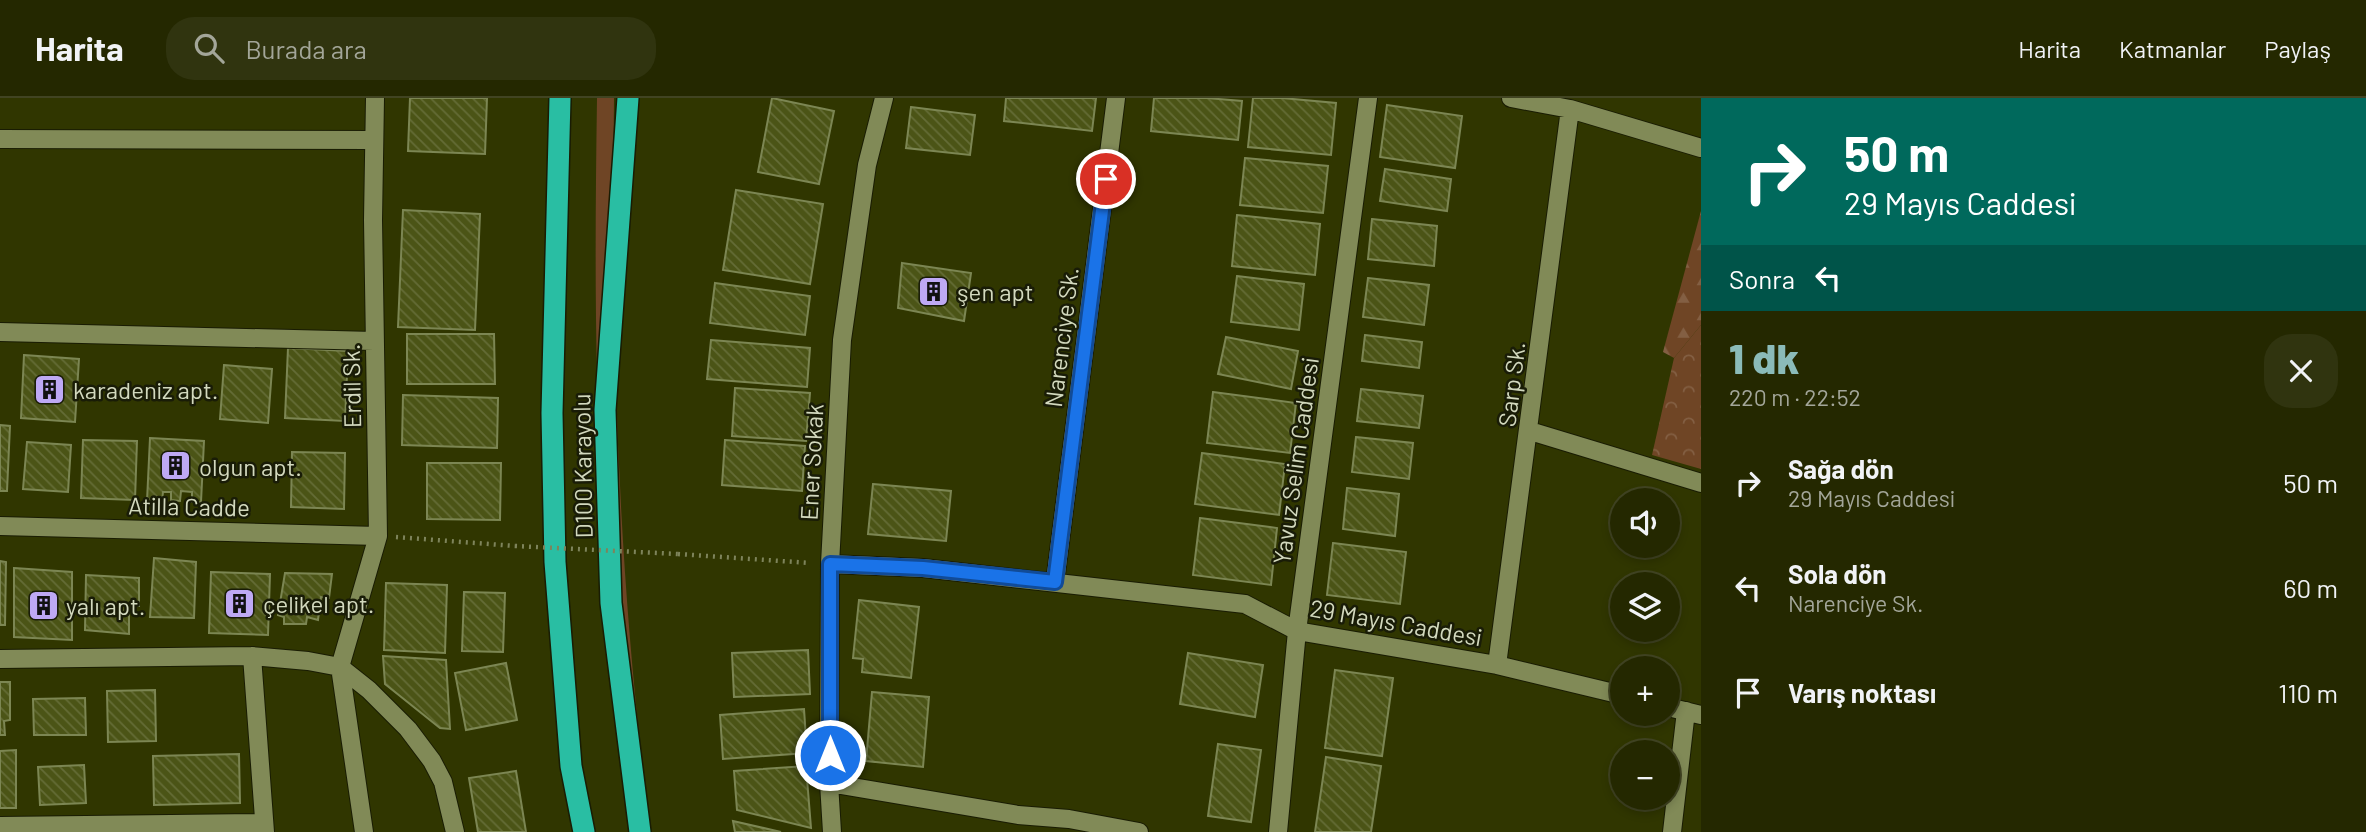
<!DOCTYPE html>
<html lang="tr">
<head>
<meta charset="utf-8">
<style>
  body { margin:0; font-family:Barlow,sans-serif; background:#30340f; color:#f1f3f6; height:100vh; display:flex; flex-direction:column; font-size:26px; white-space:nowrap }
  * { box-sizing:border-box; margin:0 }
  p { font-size:23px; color:#a3a699 }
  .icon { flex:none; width:38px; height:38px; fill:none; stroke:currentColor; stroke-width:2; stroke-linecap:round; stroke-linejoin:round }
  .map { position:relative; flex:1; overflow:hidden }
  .sheet { display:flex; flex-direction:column; background:#242800; width:665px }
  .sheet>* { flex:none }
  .banner { background:#00695c; color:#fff; overflow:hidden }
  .buttons { position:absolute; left:1610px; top:390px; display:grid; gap:14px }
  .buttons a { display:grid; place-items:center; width:70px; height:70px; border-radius:50%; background:#242800; box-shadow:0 4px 10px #0003,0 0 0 2px #414422; font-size:35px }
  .pin { position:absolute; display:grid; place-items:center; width:60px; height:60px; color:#fff; margin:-30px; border:4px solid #fff; border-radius:50%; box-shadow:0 2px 7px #0007 }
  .me { position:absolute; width:77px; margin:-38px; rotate:0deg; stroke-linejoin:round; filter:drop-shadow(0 0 5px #0008) }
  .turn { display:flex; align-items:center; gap:24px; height:147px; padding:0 28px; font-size:32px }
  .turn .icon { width:91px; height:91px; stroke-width:2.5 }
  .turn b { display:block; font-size:49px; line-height:60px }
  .then { display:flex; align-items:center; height:66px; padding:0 28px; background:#0003; gap:14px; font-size:26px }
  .round { display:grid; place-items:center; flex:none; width:74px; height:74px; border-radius:28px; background:#30340f }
  .summary { display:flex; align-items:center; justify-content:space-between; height:119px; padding:0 28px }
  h1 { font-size:42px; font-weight:800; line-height:52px; color:#8bbbb9 }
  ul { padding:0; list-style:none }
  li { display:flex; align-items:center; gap:21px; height:105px; padding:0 28px }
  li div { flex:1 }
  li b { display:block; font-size:26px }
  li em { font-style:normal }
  header { display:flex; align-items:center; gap:42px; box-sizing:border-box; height:98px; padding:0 35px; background:#242800; border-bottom:2px solid #414422 }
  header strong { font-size:33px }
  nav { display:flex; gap:38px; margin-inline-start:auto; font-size:24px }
  .search { width:490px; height:63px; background:#30340f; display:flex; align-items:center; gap:18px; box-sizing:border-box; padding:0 24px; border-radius:28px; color:#a3a699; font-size:26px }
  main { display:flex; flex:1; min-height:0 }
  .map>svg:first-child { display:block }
  .grass { fill:#6f4525 }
  .forest { fill:url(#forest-firs) }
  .park { fill:url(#park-crowns) }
  .building { fill:url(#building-back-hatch); stroke:#7c8653; stroke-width:2 }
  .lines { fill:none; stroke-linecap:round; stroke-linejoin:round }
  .minor-casing { stroke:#191c03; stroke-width:20 }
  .highway-casing { stroke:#191c03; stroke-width:24 }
  .path { stroke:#7e845b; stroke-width:4.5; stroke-dasharray:2 5; stroke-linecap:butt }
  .minor { stroke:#818a57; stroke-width:18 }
  .highway { stroke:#29bea3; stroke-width:21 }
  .path-bridge { stroke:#7e845b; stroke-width:4.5; stroke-dasharray:2 5; stroke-linecap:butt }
  .route-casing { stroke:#114b97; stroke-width:18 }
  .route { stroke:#1a73e8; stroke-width:12 }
  .labels { text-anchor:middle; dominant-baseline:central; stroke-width:5; stroke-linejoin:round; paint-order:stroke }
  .poi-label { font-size:24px; fill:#d3d9be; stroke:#191c07; text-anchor:start }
  .street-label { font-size:24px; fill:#d3d9be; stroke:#191c07 }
</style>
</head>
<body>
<header>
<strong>Harita</strong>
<div class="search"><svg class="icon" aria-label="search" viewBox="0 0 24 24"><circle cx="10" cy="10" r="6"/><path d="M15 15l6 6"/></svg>Burada ara</div>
<nav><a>Harita</a><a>Katmanlar</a><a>Paylaş</a></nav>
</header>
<main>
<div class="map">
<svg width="1701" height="734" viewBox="0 0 1701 734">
  <defs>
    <pattern id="forest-firs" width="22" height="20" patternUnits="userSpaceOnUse" patternTransform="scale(1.75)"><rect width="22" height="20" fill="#6f4525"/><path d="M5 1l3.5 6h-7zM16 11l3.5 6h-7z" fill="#835f43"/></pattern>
    <pattern id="park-crowns" width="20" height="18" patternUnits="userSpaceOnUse" patternTransform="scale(1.75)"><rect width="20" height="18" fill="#6f4525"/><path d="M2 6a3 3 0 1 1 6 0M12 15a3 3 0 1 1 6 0" fill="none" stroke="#835f43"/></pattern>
    <pattern id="building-back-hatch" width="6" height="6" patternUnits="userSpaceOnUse" patternTransform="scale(1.75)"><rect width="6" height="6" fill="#4b5416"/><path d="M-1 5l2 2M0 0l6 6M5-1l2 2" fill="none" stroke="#646c36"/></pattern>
  </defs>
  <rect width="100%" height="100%" fill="#303600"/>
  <path class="grass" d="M597,0h17c-3,246 4,490 37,734h-19c-10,-107 -22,-214 -29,-321 -9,-138 -8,-275 -6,-413z"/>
  <path class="forest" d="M1701,113v114l-27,33 -11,-6z"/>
  <path class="park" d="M1701,227v144l-49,-14 22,-97z"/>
  <path class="building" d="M410,0h77l-2,56 -77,-3z
    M772,0l62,13 -15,73 -61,-12z
    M1006,0h90l-4,33 -88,-10z
    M1154,0h53l35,3 -4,39 -87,-9z
    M1253,0h29l54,5 -5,52 -83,-8z
    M1387,7l75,11 -7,52 -75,-11z
    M911,9l64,8 -5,40 -64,-7z
    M1245,60l83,8 -5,47 -83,-8z
    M1385,71l66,10 -4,32 -67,-10z
    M736,92l87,14 -13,80 -87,-14z
    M403,112l77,4 -5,116 -77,-3z
    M1237,117l83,9 -5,51 -83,-9z
    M1372,121l65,7 -3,40 -66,-7z
    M902,165l69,10 -7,48 -66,-13z
    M1237,178l67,8 -5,46 -68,-8z
    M1368,180l61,7 -5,40 -61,-8z
    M715,185l95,13 -5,39 -95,-12z
    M407,236h87l1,50h-88z
    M1365,237l57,7 -3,26 -57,-7z
    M1226,239l72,14 -7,38 -73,-15z
    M711,242l99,8 -3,39 -100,-8z
    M288,250l60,3 -3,70 -60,-3z
    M24,257l55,4 -4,63 -54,-4z
    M224,267l48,4 -4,54 -48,-4z
    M735,290l75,5 -4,48 -74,-5z
    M1361,291l62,7 -4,32 -62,-7z
    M1213,294l83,11 -6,50 -83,-10z
    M403,297l95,3 -1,50 -95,-3z
    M0,327l10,1 -3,65h-7z
    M1356,339l57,6 -4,36 -57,-7z
    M150,340l54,3 -3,61h-9v-10l-11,-1 -1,10 -9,-1v-8h-8l-1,10 -15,-1z
    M83,342l54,1 -2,59 -54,-2z
    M725,342l80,6 -3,45 -80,-6z
    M27,344l44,3 -3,47 -45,-3z
    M292,354l53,1 -1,56 -53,-2z
    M1202,355l83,11 -6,51 -84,-11z
    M427,365h74l-1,57 -73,-1z
    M873,386l78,7 -5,50 -78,-7z
    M1347,390l52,6 -4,42 -52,-7z
    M1200,420l77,10 -6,57 -78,-10z
    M1333,445l73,9 -6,52 -73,-9z
    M154,460l42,4 -2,56 -44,-1z
    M0,463l6,1 -1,63h-5z
    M14,470l58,4v68l-58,-3z
    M211,474l59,2 -2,61 -59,-2z
    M285,475l47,1 -3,24 -8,-1 -3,23 -11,-3 -1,7h-22v-7l-6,-2z
    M86,477l53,3v28h-10v28l-44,-4z
    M386,485l61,2 -2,68 -61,-3z
    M464,494l41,1 -2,59 -41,-1z
    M859,502l60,7 -8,71 -49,-6 1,-13 -10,-1z
    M808,552l2,44 -76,3 -2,-44z
    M1188,555l75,12 -8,52 -75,-13z
    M383,558l63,4 4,69 -10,-1 -55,-44z
    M506,565l11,57 -51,10 -11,-57z
    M1335,572l58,8 -11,78 -57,-8z
    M0,584h10v38l-6,1 1,14h-5z
    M155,592l1,51 -48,1 -1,-51z
    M872,594l57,5 -6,70 -57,-6z
    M85,600l1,37h-52l-1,-36z
    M804,611l3,44 -84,6 -3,-44z
    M1218,646l43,6 -10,72 -43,-6z
    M16,652v58h-16v-57z
    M239,656l1,49 -86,2 -1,-49z
    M1326,659l55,9 -10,66h-56z
    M84,667l2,38 -46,2 -2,-38z
    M806,668l5,62 -74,-18 -3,-39z
    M516,673l10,61h-48l-9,-54z
    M733,723l48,11h-46z"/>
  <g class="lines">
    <defs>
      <path id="minor" d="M1511,0l59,11 131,39
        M0,41l374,1
        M0,234l374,9
        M1530,333l171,52
        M0,428l378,10
        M830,466l93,4 322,36 52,27 200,34 125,30
        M1055,484l61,-484
        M252,558l13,176
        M0,561l252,-3 56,5 32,6 29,23 39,39 24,32 11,21 12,50
        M1497,567l73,-556
        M1668,609l33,8
        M829,685l189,32 51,4 70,13
        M0,728l264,-3
        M364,734l-24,-165 38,-131 -5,-316 2,-122
        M832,734l-3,-49 1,-219 12,-224 25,-175 17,-67
        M1278,734l19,-201 71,-533
        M1672,734l14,-121"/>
      <path id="highway" d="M560,0l-8,315 3,149 16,204 13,66
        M628,0l-23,312 6,193 29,229"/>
    </defs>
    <use href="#minor" class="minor-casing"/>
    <use href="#highway" class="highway-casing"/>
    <path class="path" d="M396,439l119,9
      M678,456l132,9"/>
    <use href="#minor" class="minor"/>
    <use href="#highway" class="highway"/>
    <path class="path-bridge" d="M515,448l163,8"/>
  </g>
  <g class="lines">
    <defs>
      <path id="route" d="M830,657v-191l93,4 132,14 51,-403"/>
    </defs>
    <use href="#route" class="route-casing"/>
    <use href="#route" class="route"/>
  </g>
  <defs>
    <symbol id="building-square" viewBox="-11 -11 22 22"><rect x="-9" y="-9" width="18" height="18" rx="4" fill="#bea9f4" stroke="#191c07"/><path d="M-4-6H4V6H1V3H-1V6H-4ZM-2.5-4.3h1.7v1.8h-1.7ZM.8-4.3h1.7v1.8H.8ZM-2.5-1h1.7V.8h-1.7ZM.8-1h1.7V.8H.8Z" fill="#111"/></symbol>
  </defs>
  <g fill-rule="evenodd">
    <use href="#building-square" x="916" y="176" width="35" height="35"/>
    <use href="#building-square" x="32" y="274" width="35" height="35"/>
    <use href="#building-square" x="158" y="350" width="35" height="35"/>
    <use href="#building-square" x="222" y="488" width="35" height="35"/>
    <use href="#building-square" x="26" y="490" width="35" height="35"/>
  </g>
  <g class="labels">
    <g class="poi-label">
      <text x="957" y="193">şen apt</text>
      <text x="73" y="291">karadeniz apt.</text>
      <text x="199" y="368">olgun apt.</text>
      <text x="263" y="505">çelikel apt.</text>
      <text x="66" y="507">yalı apt.</text>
    </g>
    <g class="street-label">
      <text transform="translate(1061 239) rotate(-83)">Narenciye Sk.</text>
      <text transform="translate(1511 286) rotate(-83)">Sarp Sk.</text>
      <text transform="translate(351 288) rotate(-91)">Erdil Sk.</text>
      <text transform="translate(1295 363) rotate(-82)">Yavuz Selim Caddesi</text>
      <text transform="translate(811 364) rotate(-87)">Ener Sokak</text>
      <text transform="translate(582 368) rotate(-91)">D100 Karayolu</text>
      <text transform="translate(189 408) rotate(1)">Atilla Cadde</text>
      <text transform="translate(1396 524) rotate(10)">29 Mayıs Caddesi</text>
    </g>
  </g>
</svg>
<div class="buttons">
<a><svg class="icon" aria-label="sound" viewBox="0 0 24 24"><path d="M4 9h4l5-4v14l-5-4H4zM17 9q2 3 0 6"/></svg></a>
<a><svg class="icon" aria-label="layers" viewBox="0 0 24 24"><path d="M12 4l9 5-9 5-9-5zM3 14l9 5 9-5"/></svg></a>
<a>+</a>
<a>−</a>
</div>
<div class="pin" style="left:1106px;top:81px;background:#d93025"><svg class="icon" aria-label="arrive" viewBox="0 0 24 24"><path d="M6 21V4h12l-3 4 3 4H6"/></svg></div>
<svg class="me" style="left:830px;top:657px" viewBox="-20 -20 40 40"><circle r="17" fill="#1a73e8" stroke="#fff" stroke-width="3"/><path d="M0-11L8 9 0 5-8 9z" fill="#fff"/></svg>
</div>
<section class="sheet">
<div class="banner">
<div class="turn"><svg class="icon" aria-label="right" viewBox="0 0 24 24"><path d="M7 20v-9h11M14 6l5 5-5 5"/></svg><div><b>50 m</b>29 Mayıs Caddesi</div></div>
<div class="then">Sonra<svg class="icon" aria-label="left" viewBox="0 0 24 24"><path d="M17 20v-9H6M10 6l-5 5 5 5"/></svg></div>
</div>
<div class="summary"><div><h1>1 dk</h1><p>220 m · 22:52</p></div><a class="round"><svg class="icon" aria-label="close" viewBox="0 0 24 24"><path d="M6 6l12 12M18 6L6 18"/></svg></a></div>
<ul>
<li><svg class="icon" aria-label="right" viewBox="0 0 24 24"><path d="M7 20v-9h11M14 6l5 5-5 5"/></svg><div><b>Sağa dön</b><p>29 Mayıs Caddesi</p></div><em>50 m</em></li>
<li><svg class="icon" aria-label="left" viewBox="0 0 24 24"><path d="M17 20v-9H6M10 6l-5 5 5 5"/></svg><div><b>Sola dön</b><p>Narenciye Sk.</p></div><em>60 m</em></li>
<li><svg class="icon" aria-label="arrive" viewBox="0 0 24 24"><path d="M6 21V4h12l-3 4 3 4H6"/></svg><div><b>Varış noktası</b></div><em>110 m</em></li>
</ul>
</section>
</main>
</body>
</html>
